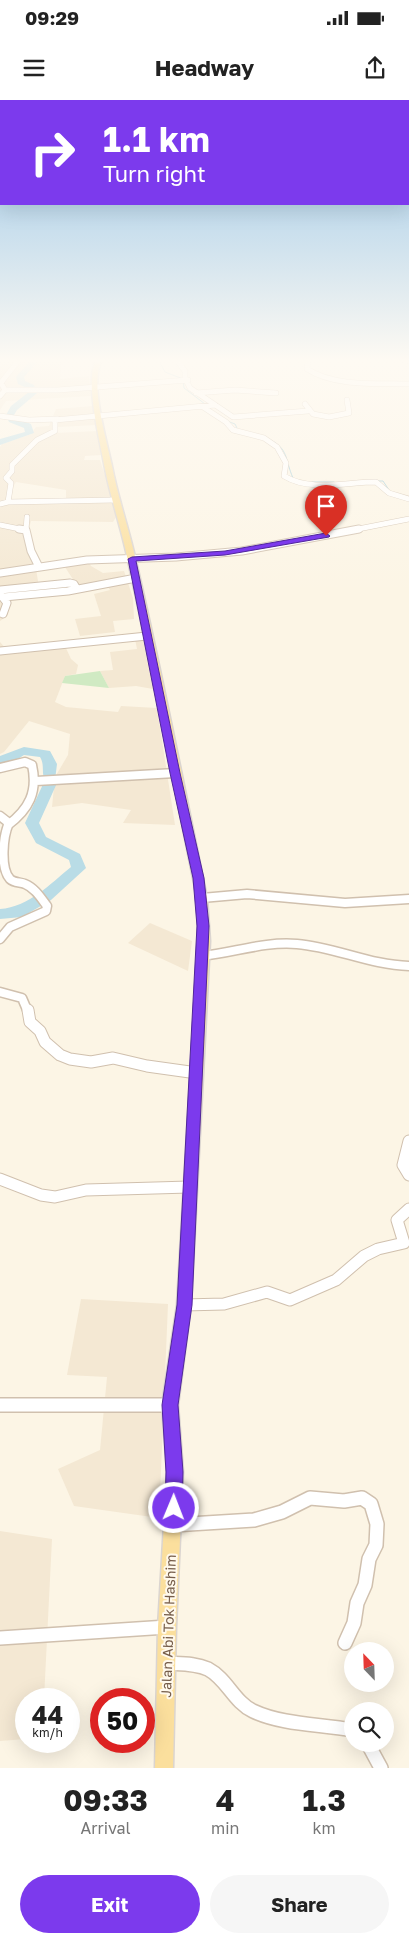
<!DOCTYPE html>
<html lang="en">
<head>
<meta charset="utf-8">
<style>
  body { margin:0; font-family:"Golos Text",sans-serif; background:#f6f6f6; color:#222; height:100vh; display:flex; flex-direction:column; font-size:19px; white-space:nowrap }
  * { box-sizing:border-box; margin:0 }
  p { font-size:16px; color:#767676 }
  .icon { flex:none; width:28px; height:28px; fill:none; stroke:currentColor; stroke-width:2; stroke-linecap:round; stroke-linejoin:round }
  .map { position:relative; height:1668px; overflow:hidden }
  .drawer { display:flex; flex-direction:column; background:#fff; flex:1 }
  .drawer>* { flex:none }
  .hud { position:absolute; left:0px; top:0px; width:410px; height:105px; box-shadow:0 5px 20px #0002; background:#7c3aed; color:#fff; overflow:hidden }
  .needle { width:32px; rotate:337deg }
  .controls { position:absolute; left:344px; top:1542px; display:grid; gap:10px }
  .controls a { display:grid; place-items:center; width:50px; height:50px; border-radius:50%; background:#fff; box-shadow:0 5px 20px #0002; font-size:25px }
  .speed { position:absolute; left:15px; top:1588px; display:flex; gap:10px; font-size:25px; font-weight:700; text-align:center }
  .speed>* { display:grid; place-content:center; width:65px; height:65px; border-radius:50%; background:#fff; box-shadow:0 5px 20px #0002; line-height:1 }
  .speed small { font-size:12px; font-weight:400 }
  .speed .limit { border:8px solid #d22; background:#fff; color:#111 }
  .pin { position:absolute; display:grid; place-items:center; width:42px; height:42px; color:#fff; margin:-51px -21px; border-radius:50% 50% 50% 0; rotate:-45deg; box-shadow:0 0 5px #0007 }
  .pin .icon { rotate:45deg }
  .me { position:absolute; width:55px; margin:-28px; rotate:1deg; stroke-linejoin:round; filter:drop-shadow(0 0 4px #0008) }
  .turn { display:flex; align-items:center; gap:18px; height:105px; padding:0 20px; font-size:22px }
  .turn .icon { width:65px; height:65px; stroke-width:2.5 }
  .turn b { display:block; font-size:35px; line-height:42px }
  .eta { display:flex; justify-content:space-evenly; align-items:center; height:85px; text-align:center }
  .eta b { font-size:30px; font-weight:700; line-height:35px }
  .cta { display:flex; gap:10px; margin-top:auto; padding:10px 20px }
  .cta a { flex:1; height:58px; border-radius:30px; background:#7c3aed; color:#fff; font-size:20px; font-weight:700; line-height:58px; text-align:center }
  .cta a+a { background:#f6f6f6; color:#222 }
  .status { display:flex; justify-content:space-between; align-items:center; height:35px; padding:0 25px; background:#fff; direction:ltr }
  .status svg { height:14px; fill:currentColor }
  header { display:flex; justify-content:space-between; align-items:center; height:65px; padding:0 20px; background:#fff; font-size:22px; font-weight:700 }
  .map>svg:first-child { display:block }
  .residential { fill:#f4e8d3; fill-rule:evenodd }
  .green { fill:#d0eac3 }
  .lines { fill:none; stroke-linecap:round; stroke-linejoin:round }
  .stream { stroke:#9fcbd8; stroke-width:1 }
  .river { fill:#b9dce6; fill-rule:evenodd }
  .minor-far4-casing { stroke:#d0c0ae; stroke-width:6 }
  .minor-far3-casing { stroke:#d0c0ae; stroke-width:9 }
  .minor-far2-casing { stroke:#d0c0ae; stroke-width:11 }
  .minor-far1-casing { stroke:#d0c0ae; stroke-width:13 }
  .minor-casing { stroke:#d0c0ae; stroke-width:16 }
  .major-casing { stroke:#dbd5d0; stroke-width:3 }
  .minor-far4 { stroke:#fff; stroke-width:5 }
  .minor-far3 { stroke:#fff; stroke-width:7 }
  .minor-far2 { stroke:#fff; stroke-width:8 }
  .minor-far1 { stroke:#fff; stroke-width:11 }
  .minor { stroke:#fff; stroke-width:13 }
  .major { fill:#fbdf9d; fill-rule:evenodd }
  .route { fill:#7c3aed; stroke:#51269a }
  .labels { text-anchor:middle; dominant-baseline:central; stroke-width:4; stroke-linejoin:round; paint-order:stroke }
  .street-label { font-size:14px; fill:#765d4a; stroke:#fff9ec }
</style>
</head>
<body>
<div class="status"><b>09:29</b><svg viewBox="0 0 49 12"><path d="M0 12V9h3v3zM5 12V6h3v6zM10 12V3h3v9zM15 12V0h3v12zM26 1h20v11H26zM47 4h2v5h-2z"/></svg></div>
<header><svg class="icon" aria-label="menu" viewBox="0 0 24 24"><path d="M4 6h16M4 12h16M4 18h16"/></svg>Headway<svg class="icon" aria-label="share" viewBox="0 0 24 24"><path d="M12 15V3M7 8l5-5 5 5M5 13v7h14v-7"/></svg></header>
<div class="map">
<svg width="409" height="1668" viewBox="0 0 409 1668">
  <rect width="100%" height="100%" fill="#fcf5e5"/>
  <path class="residential" d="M0,259h69l-8,6 -1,14 29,-3 2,20 -85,5 -6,9z
    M93,306l3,19 -38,2 -3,6 43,-2 3,24 -16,1 -1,4h16l18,54 -5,8 -82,-1 -2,7 10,59 -35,4 5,12 -1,12 -8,6v-174l2,-3 29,-10 5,-7 13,-1 7,-17zM16,382l50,8v8l-56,2 -1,-7z
    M88,460l3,6 12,7 21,-2 9,27 1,21 -21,2 2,11 -35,4 -5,-17 26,-3 -7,-22 16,-4 -3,-5 -27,5 -17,-26z
    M145,538l6,32 2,19 -17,-3 -27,2 -9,-17 13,-1 -3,-18 27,-3 -2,-10z
    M0,542l6,7 59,-3 6,13 7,6 -2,9 -11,2 -10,26 11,5 52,5 3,-6 36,2 18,117 -52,-2 8,-13 -49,-7 -30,4 3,-30 13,-22 2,-21 -41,-13 -25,31 -4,2z
    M150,823l42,18 -4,30 -60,-28z
    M81,1199l87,5 -9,214 -85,-12 -16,-37 42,-19 7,-73 -40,-2z
    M0,1431l52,8 -8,160h-18v40l-26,2z"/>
  <path class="green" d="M100,571l9,17 -47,-5 3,-7z"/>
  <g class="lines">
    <path class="stream" d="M158,259l7,13 18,7 1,9 21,16
      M227,321l8,3 3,6
      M267,338c23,11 17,20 26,40
      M377,381h6l6,9
      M312,382h22"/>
    <path class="river" d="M32,259h8l-16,18 1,4 9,4 3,8 -20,17 -3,5 2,3 15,6 3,9 -34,12v-6l25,-7 -1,-4 -15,-6 -3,-7 5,-9 18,-14 -2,-4 -9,-4 -2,-7z
      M24,647l26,4 7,13 -2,16 2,3 -18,40 7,14 34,17 6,14 -35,32 -29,17 -22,2v-10c29,-2 50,-25 71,-42l-2,-7 -33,-17 -11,-20 20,-43c-4,-7 0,-15 -5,-23l-16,-2 -14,9h-10v-8z"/>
    <defs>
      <path id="minor-far4" d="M176,259l9,12v7l5,10 43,29 75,-6
        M308,259l-1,10c28,18 70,14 102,15
        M401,259l8,2
        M5,290h53l130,-10
        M196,293l39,-3 41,3
        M0,296l5,-6 -4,-7 2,-3 16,-20 4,-1
        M305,304l8,10 16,3 20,-4 -2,-13
        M203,307l23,15 7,8 31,8 13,9 9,16 -2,13c26,16 63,6 92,6l13,11 20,6
        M0,316l29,4 29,-1
        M8,402l3,-19 -5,-5 6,-7v-6l25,-25 18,-9v-11l160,-15
        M0,404l8,-2 107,-2
        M0,425l25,5
        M26,430l1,-13
        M353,430l56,-11"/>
      <path id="minor-far3" d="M19,429l7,1 5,21 8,16
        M0,473l87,-13 89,-3 66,-6 117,-22
        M0,490l70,-7 4,1 3,5
        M0,494l7,9 -4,11
        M4,497l64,-6 68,-13
        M0,551l147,-15"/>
      <path id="minor-far2" d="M0,668l25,-6 7,3c6,27 -3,44 -24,60
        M36,681l139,-8
        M0,716l9,7c-6,13 -9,45 1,56 4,4 11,3 15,5 10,4 16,14 22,22l-1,5 -36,16 -10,12
        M202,798l45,-4 98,9 64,-4
        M202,856c31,-3 63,-15 95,-12 38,3 73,21 112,22
        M0,892l22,6 6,14"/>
      <path id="minor-far1" d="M28,910l2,12 10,9 5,11 15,13 10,4 21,3 22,-4 34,8 50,7
        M409,1041l-6,24 6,10
        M0,1079l41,16 14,2 31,-7 103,-3
        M184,1205l40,-1 43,-12 23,8 46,-20 28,-24 14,-7 26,-6 -7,-23 12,-11"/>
      <path id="minor" d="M0,1305h170
        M173,1425l81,-5 28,-8 28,-14 34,3 18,-3 9,6 6,20 -1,21 -7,14 -4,26 -8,18 -3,20 -9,20
        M0,1538l167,-11
        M166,1563c14,1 29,0 42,6 19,10 26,33 45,42 30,14 67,13 99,19
        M368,1644l13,24"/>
      <path id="major" d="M97,259h6c-15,20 4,82 9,107 6,32 17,63 24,95 26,112 48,225 71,337l3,43 -19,364 -13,100 5,67 -7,155 -3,141h-18l3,-141 9,-155 -5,-67 15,-100 21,-364 -1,-43c-23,-112 -44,-225 -69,-337 -6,-31 -17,-61 -23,-92 -4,-24 -22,-92 -8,-110z"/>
    </defs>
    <use href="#minor-far4" class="minor-far4-casing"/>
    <use href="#minor-far3" class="minor-far3-casing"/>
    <use href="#minor-far2" class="minor-far2-casing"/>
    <use href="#minor-far1" class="minor-far1-casing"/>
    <use href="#minor" class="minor-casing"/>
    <use href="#major" class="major-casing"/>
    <use href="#minor-far4" class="minor-far4"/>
    <use href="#minor-far3" class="minor-far3"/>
    <use href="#minor-far2" class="minor-far2"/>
    <use href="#minor-far1" class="minor-far1"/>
    <use href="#minor" class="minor"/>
    <use href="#major" class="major"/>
  </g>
  <linearGradient id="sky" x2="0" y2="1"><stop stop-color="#95c4e7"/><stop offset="0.53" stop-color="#fefaf3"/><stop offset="1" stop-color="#fefaf3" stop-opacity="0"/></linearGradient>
  <rect width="409" height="492" fill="url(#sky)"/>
  <path class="route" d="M326,433l4,3 -1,1 -104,18 -89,6 44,212 24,105 5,48 -17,379 -14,100 5,67 -1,36 -2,5 -6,3 -6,-3 -3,-5 1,-36 -4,-67 15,-100 20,-379 -4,-48 -23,-105 -42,-214 4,-2 93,-6z"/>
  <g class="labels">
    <g class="street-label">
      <text transform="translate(168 1526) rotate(-88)">Jalan Abi Tok Hashim</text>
    </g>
  </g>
</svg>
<div class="controls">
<a><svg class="needle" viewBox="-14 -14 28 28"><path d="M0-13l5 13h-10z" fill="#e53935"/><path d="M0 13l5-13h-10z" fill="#767676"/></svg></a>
<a><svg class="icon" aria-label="search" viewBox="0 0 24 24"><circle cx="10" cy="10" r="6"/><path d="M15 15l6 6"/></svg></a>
</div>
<div class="speed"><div>44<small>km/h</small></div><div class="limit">50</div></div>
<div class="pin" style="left:326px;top:436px;background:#d93025"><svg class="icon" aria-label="arrive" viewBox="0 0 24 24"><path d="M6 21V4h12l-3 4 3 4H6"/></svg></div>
<svg class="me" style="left:174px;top:1408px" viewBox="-20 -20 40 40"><circle r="17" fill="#7c3aed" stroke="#fff" stroke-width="3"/><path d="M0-11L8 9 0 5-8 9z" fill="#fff"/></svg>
<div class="hud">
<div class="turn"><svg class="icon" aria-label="right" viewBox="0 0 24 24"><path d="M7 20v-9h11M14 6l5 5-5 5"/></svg><div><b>1.1 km</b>Turn right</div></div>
</div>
</div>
<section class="drawer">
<div class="eta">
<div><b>09:33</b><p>Arrival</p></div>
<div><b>4</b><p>min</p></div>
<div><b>1.3</b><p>km</p></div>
</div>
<div class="cta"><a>Exit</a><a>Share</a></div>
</section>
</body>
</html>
